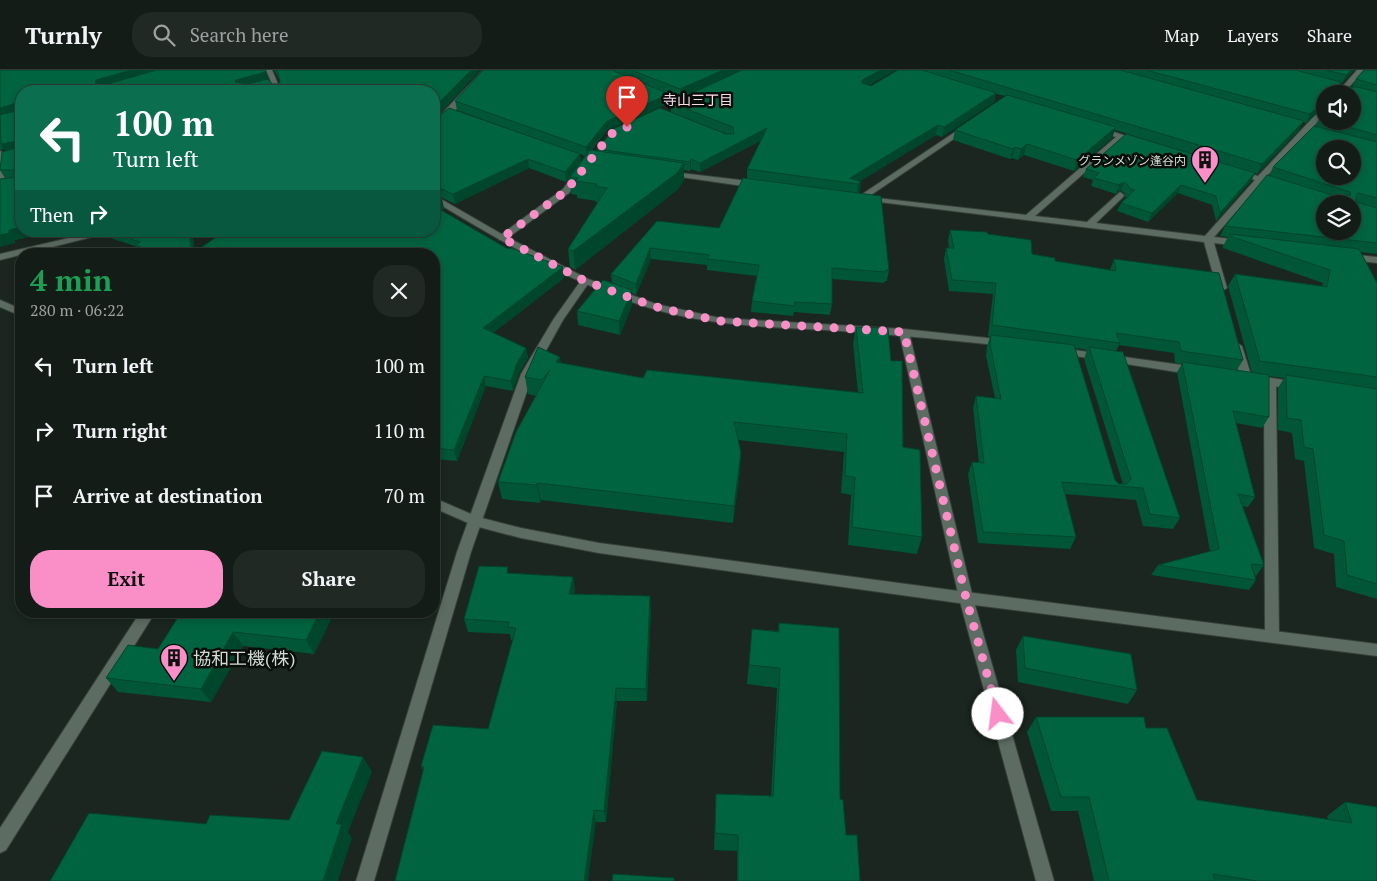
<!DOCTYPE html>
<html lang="en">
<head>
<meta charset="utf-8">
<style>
  body { margin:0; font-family:"PT Serif","Noto Sans JP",serif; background:#212924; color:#f1f3f6; height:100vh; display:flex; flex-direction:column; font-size:19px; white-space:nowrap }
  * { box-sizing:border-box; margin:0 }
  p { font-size:16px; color:#9da1a1 }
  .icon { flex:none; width:28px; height:28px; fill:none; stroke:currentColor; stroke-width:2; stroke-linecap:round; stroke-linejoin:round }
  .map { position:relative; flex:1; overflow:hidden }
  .side { position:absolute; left:15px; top:178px; width:425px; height:370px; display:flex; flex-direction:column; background:#141c17; border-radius:20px; box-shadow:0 2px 8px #0003,0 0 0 1px #333a36 }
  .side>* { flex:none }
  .banner { position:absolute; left:15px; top:15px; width:425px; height:152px; border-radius:20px; box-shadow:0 2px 8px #0003,0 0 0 1px #333a36; background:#0b6e4f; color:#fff; overflow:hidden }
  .tools { position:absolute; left:1316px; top:15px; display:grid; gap:10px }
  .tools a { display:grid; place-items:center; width:45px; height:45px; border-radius:50%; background:#141c17; box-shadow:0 2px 8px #0003,0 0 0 1px #333a36; font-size:25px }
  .pin { position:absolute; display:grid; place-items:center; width:42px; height:42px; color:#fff; margin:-51px -21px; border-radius:50% 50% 50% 0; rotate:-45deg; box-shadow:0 0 5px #0007 }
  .pin .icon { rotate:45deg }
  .me { position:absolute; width:55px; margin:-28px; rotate:345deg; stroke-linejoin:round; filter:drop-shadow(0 0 4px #0008) }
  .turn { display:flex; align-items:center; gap:18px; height:105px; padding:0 15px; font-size:22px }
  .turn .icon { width:65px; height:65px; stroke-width:2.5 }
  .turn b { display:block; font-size:35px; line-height:42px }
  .then { display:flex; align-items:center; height:48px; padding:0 15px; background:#0003; gap:10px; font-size:19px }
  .round { display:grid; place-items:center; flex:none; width:52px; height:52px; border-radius:20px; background:#212924 }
  .headline { display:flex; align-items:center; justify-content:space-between; height:85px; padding:0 15px }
  h1 { font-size:30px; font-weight:800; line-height:38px; color:#1e9e55 }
  .action { display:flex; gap:10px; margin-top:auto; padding:10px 15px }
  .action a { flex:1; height:58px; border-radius:20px; background:#fa8fc8; color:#111; font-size:20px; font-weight:800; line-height:58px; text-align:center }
  .action a+a { background:#212924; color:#f1f3f6 }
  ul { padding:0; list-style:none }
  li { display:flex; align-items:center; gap:15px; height:65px; padding:0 15px }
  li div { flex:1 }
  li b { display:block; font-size:19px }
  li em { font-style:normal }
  header { display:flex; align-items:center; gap:30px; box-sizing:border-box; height:70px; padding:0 25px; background:#141c17; border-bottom:1px solid #333a36 }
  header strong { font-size:24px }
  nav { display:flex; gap:28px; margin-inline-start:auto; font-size:18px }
  .search { width:350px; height:45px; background:#212924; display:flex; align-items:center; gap:12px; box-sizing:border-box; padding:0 18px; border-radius:20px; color:#9da1a1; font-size:19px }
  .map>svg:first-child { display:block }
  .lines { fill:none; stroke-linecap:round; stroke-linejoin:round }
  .minor-casing { stroke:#36403a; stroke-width:2 }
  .tertiary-casing { stroke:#36403a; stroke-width:2 }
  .minor { fill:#5d6c63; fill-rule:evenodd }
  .tertiary { fill:#5d6c63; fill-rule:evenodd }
  .wall { fill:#005637; fill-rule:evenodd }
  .shaded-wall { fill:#00462d }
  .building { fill:#006440; stroke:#00462d; fill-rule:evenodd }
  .route { stroke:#fa8fc8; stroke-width:9; stroke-dasharray:0 16.2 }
  .labels { text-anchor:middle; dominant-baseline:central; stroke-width:5; stroke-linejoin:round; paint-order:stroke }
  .far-poi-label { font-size:12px; fill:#d3dbd6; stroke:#080d0a; text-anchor:end }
  .far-neighbourhood-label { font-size:14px; fill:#fadae9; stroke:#080d0a }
  .near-poi-label { font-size:18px; fill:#d3dbd6; stroke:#080d0a; text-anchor:start }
</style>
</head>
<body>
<header>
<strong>Turnly</strong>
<div class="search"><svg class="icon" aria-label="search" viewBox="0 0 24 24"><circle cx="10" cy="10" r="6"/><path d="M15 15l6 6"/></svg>Search here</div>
<nav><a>Map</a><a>Layers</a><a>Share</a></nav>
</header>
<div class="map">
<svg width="1377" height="811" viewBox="0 0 1377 811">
  <rect width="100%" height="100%" fill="#1a261f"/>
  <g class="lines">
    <defs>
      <path id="minor" d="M483,0h7l-38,44 -18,14v-6z
        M1357,0h7l-21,24h-7z
        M652,20h6l27,13 -7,2 -26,-11z
        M1322,38h3v6l-60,64 16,5v4l-19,-5 -48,55 26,3 5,3 -5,3 -26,-3 13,45 -5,3 -5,-3 -13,-46 -341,-42 -4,2 -4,-3 112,-75 4,2 -1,2 -102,69 158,18 90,-78 -20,-6 -1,-2 4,-2 45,15 -4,2 -17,-5 -88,77 52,6 33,-30 4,3 -1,2 -27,26 109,13 50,-56 -20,-6v-4l23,6z
        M0,81l4,2 2,8 -2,21 -4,3z
        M577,100l7,2 -15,21 -64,47h-6v-4l64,-47z
        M664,101l93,11 4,3 -4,3 -90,-13h-3z
        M99,161h17l-116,29v-6z
        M1347,184l30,3v6l-33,-4v-4z
        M585,208l5,3 -27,39 -30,54 -62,178 -97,329h-18l101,-329 64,-178 32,-54 29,-41z
        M904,259l5,3 64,266 81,283h-18l-77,-283 -60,-266z
        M1237,273l5,3 10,32 -2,3 -4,1 -6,-4 -8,-32z
        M1270,308l6,4 3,254 -2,4 -5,2 -5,-2 -2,-4 -1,-254z
        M141,541h15l-150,239 -6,3v-25z"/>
      <path id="tertiary" d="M266,0h6l9,21h-6z
        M434,125l71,41 83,43 68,25 64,14 184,11 102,11 5,3 -5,3c-55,-6 -110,-11 -165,-15 -65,-4 -129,-4 -191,-23 -77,-23 -147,-66 -216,-107z
        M0,230l21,9v7l-21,-9z
        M1060,278l136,19 6,4 -6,4 -140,-22 -1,-2 1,-2z
        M1253,305l45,7 6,4 -6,4 -49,-8 -2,-3 2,-3z
        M434,428l44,19 43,11 78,15 367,49 411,52v12l-411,-52 -367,-51 -78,-15 -46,-12 -41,-18z"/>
    </defs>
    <use href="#minor" class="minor-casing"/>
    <use href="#tertiary" class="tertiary-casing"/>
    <use href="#minor" class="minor"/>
    <use href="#tertiary" class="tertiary"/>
  </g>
  <path class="wall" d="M0,0l268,9 4,5h6l2,-2 -1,-3 -5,-9h206l-46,50 -413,-29v140h36l-42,9v3l-10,-65 -5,-8 5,-19 -1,-2 -4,1z
    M483,0h413l-27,15 2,1 27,-16h456l-13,14h-1l-1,1 2,2h11l4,-8 21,-9v184l-17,-2 17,31v316l-41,-12 -2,-33 -20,-6 -10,-87 -9,-2 -3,-26 -14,-3v-42l6,-10 -15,-2v41l-7,11 -26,-5 19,74 -7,10 -6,-1 22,59 -8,11 -1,-1 1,5 -7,10 -98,-15 7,-10 52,-14 -33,-179 5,-8 -7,-1 -1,-10 -55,-8 -3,6 64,167 -7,11 -30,-3 -7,-26 -71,-6 11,43 -6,12 -92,-6 -10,-69 4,-12 7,1 -6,-55 3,-12 19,2 -9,-42 1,-10 3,-9 -2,-1 5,-42 -44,-3 -5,-32 2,-11h3l-1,-7 2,-11 38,4 44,20 23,7 55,9 4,-11 129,101 -6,10 15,3 -24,-87 7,-12 87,12 1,-3 -100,-35v-2l5,-9 -8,-1 5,-10 44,-50 4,-9 42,-41 4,-7 6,-6v8h27v-27h-27v13h-1l-18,16 -3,-1 -4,8 -42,44 -2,-1 -4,8 -35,40 -4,-16 -34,-12 -30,29 -31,-11 4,-8 6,-6h-2v-3l-4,-4 -5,4 -25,-8 2,-6 -10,-3 3,-8 119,-11 -90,-28 -3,8 -38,33 -50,-16 -6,5 -6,-2 -2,1 -57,-19 2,-10 50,-34 -9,-2 -2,8 -52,35 -6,-2 -77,46 1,11 -2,1 31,77 -2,11h-2l-1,2 -52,-4v25l-2,11 -36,-3 -1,4 -42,-4 1,-11 5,-25 -50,-6v-5l-56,-6 -15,36 -4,-2v12l-12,30 -42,-10 -1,-14 35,-28 -1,-9 46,-53 62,7 28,-50v-9l15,-29 -62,32 -9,-3 -1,2 -6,-1v10l-7,10 -102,80 -5,-3 -2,-18 29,-45 -1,-3 -19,-3v-3l-6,-1 -1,-16 -4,4 -37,-14 -74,36 -21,-10v-74l117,24 -94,-34 -2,-9zM719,11l-48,22v9l56,22 -130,15v2l-5,-1 15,-20 62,-27v-9l-12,-5 23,9zM580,84l5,2 -4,6zM1075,278l12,2 -3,9 39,125h-4l-4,-4z
    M434,124l8,5 2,10 -2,2 66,38 3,-1 52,19 1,11 -71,55 33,15 2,10 -9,15 -6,18 -27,-5 -29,75 -23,-2v-205h-301l5,-3 -3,-5 -31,-10 -3,-5h91l3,21 30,-21h209z
    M856,257l35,34 12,86 19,90 -5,17 -69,-9 3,-50 -10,-2 3,-41 -106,-12 2,30 -7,53 -192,-23 -1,3 -38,-4 -4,-17 38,-86 -8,-2 -3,-17 36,-14 82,15 215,15 -5,-49z
    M510,503l63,4 2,13 -1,4 77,15 -4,92h-30l-11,121h-10l-173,-52 -2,-4 67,-37 25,-89h-2l-1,-6 -42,-2 -4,-13z
    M182,541h153l-21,43 -71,-8 -32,56 -93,-10 -12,-14 52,-29z
    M779,553l61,176 6,36 14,46h-123v-30l-23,-1 2,-56 55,2 6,-108 -30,-4 5,-55 26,2z
    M1023,566l114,54 -9,14 -110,-22 -2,-32z
    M1036,647l110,11 51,72 131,19 -1,-3 18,-14 32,79h-283l-16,-70h-27l-24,-79z"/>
  <path class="shaded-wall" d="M132,0h34l-66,19 -5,-6 1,-3z
    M471,0h9l-46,50v-12z
    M723,0h19l-62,28v-9z
    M881,0h15l-35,19 1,-9z
    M1351,0h3l-13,14 5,-9z
    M266,2l3,9 -30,8 -4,-7 1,-2z
    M996,23l-2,9 -52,35 2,-10z
    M669,24v9l-62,27 -21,27v-10l21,-26z
    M1325,31v3l-1,3 -18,16 4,-9z
    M17,33l4,8 -21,7v-10z
    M1304,51l-5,9 -42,44 5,-10z
    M938,55l-2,10 -80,49 -6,-6z
    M1116,57l-4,11 -38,33 3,-11z
    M767,58v9l-67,35v-9z
    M17,71l4,8 -15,5 -5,-10z
    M1027,74l-3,11 -6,5 3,-11z
    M1015,77l-3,11 -2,1 3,-10z
    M580,84l1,10 -15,18 -1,-10z
    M528,89l1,9 -74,36 -2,-10z
    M691,89v10l-1,2v-9z
    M684,93v17l-7,10 -102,80 -2,-19z
    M1255,103l-4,8 -35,40 4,-8z
    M861,112l-1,10 -3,2 1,-10z
    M1124,112l-3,8 -5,4 3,-9z
    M1181,115l-3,8 -30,29 4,-9z
    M442,129l2,10 -9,7 -1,-11z
    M21,157v4h36l-42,9v3l-15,4v-12l9,-5z
    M189,161h3l3,23h-3z
    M650,178l1,11 -15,36v-11z
    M563,197l1,11 -79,61 -2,-11z
    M632,220v15l-12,30 -1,-14z
    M526,278l2,10 -9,15 -6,18 -2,-10 6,-18z
    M560,287l3,17 -7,-12z
    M484,306l2,10 -29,75 -3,-11z
    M741,382l-1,18 -7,53 1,-17z
    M537,413l4,17 -1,3 -3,-18z
    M573,507l2,13 -3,18 -3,-14z
    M650,526l1,13 -4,92 -1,-12z
    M320,541h15l-21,43 -8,-14z
    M233,562l10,14 -32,56 -10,-13z
    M616,618l1,13 -11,121 -2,-11z
    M363,687l9,15 -24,60 4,6 -14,43h-15l13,-57z
    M594,740l2,12 -8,59h-4z"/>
  <path class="building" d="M0,0h132l-36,10 -1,3 13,1 49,-14h108l1,2 -30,8 -1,2 13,2 20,-5 4,5h6l2,-2 -2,-9 -2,-3h195l-37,38v-17h-413v136l-12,3v3l-9,2v-56l17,-2v-7h-17l2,-18 15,-4v-7l-16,3 -1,-29 16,-4 1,-8 -17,5z
    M483,0h129l57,24 -62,27 -21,26 -131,-46z
    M631,0h92l-43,19z
    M742,0h139l-19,10v3l9,3 27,-16h24l74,23 -52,34 -6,-2 -88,53 11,4 -3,2 -111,-15 20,-41 -67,35 -9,-4 -1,3 -93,-13 18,-21 45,-20 66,26h8l-1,-7 -62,-24z
    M949,0h171l184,51 -42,43z
    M1146,0h149l46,12 -2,3 2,2h16l20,5v43l-49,-14h24v-27h-27v7l-15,13z
    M1325,0h26l-5,5z
    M1364,0h13v15l-21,-6z
    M1007,25l109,32 -39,33 -50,-16 -6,5 -6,-2 -2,2 -58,-19z
    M449,38l131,46 -15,18 -37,-13 -75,35 -19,-8v-66z
    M1325,43v7l-6,-1z
    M1314,56l63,16v56l-19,-5 -2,2v7l21,6v35l-152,-17 42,-51 68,21 16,-1 -1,-3 -77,-25zM1325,79h27v27h-27zM1325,134h27v27h-27z
    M1126,64l129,39 -35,40 -4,-17 -35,-11 -29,28 -31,-10 14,-13 -6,-2 -1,-3 -4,-3 -5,3 -25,-7 5,-5 -13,-4z
    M590,80l94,13 -7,10 -104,78 -5,-2 39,-61 -12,-2 2,-2 -22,-3 3,-3 -8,-1z
    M743,108l138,18 8,74h-3v2l-54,-4v36l-37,-2 -1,4 -42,-5 7,-36 -52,-6 2,-4 -59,-7 -14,36 -25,-10 46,-53 62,7z
    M434,124l8,5 -8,6z
    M434,136l74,43 3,-1 52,19 -80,61 43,20 -9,15 -6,18 -27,-5 -30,74 -20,-2v-194h-242l33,-23h209z
    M950,160l37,2 1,2 43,6 1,14 23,4v3l61,10 -2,-12 105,14 24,87 -62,-9 -2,-9 -63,-9 4,10 -128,-18 4,-42 -44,-3 -6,-32h8z
    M116,161h73l3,23h-59l10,-6 -8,-3 5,-3 -9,-3 3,-2z
    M1229,164l130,15 18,34v94l-117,-16 -25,-87 92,13 3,-17 -100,-34z
    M603,210l29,10 -13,31 -42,-10z
    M856,257l32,1 3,33h11l1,86 17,3 2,87 -70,-10 3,-50 -10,-1 2,-42 -113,-12 7,30 -7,54 -197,-23v2l-39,-3 18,-50 34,-62 -8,10 -17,-3 13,-30 22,10 -4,5 87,16 4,-8 216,23z
    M991,265l83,10 41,135 4,4h8l4,-5 -42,-132 34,5 57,166 -30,-4 -7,-26 -81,-6 14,55 -93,-5 -11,-70 12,1 -8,-67 25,3 -11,-55z
    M1182,292l87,13v42l-36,-6 22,86 -17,-3 26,71 -13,-1 5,16 -98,-15 61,-16z
    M1286,305l91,14v195l-30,-9 -3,-34 -20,-6 -11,-86 -9,-2 -3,-27 -14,-2z
    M479,496l29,1 -1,6 66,4 -4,17 81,2 -4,93 -30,-1 -12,123 -10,-1 -10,71h-189l29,-114 -3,-1 12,-41 55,4 28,-101 -8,-1 1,-5 -45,-3z
    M182,541h138l-14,29 -73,-8 -32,57 -95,-11 22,-33 30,4z
    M779,553l60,5 1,171 3,1 3,35h11l3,46h-122v-46l-23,-2 1,-39 57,2 7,-128 -31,-3 3,-36 27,3z
    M1023,566l108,18 6,36 -112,-22z
    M1036,647h108l2,11h21l30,72 155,23 -7,-21 32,5v74h-120l-44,-7 2,7h-106l-20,-84h-28z
    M322,681l41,6 -27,67h6l-19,57h-273l39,-68 117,11 4,-9 79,5z
    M613,804l61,4v3h-62z"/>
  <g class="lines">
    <path class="route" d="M627,57l-16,7 -45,57 -64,47 83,43 68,25 16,4 51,11 184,11 62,266 32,116"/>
  </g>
  <defs>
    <symbol id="building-pin" viewBox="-11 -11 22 30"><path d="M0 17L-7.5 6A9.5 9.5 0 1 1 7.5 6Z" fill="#fa8fc8" stroke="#080d0a"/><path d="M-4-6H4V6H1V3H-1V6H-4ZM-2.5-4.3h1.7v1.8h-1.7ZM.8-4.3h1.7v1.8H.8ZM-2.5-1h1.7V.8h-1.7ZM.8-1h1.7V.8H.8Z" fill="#111"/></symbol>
  </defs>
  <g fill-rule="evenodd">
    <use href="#building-pin" x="1189" y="74" width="32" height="43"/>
    <use href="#building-pin" x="158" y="572" width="32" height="43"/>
  </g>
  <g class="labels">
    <g class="far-poi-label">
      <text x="1186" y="90">グランメゾン逢谷内</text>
    </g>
    <g class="far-neighbourhood-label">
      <text x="698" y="29">寺山三丁目</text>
    </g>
    <g class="near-poi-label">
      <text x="193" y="588">協和工機(株)</text>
    </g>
  </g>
</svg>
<div class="tools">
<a><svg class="icon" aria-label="sound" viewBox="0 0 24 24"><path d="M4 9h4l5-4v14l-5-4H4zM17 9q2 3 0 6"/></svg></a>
<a><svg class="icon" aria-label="search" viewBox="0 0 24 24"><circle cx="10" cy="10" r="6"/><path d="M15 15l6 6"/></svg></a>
<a><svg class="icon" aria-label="layers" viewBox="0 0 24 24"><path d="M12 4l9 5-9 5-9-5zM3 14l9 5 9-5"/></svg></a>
</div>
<div class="pin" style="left:627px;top:57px;background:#d93025"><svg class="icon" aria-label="arrive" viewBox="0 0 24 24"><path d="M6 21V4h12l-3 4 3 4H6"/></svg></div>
<svg class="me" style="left:998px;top:644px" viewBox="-20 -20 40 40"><circle r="19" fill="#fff"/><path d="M0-13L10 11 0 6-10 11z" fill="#fa8fc8"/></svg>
<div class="banner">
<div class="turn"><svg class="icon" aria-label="left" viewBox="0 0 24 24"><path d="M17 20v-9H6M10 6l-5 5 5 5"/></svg><div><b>100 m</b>Turn left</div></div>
<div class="then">Then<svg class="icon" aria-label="right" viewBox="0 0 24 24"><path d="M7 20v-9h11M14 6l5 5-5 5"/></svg></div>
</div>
<section class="side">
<div class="headline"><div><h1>4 min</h1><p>280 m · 06:22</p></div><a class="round"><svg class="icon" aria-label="close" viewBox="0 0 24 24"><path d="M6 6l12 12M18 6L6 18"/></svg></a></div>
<ul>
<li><svg class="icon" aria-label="left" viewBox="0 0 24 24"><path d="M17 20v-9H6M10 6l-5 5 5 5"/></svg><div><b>Turn left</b></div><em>100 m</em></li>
<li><svg class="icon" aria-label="right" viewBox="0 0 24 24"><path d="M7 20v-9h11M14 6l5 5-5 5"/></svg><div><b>Turn right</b></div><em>110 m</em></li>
<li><svg class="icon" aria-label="arrive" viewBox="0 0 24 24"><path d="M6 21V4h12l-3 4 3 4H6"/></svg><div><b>Arrive at destination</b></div><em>70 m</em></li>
</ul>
<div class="action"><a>Exit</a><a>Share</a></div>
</section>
</div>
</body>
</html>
